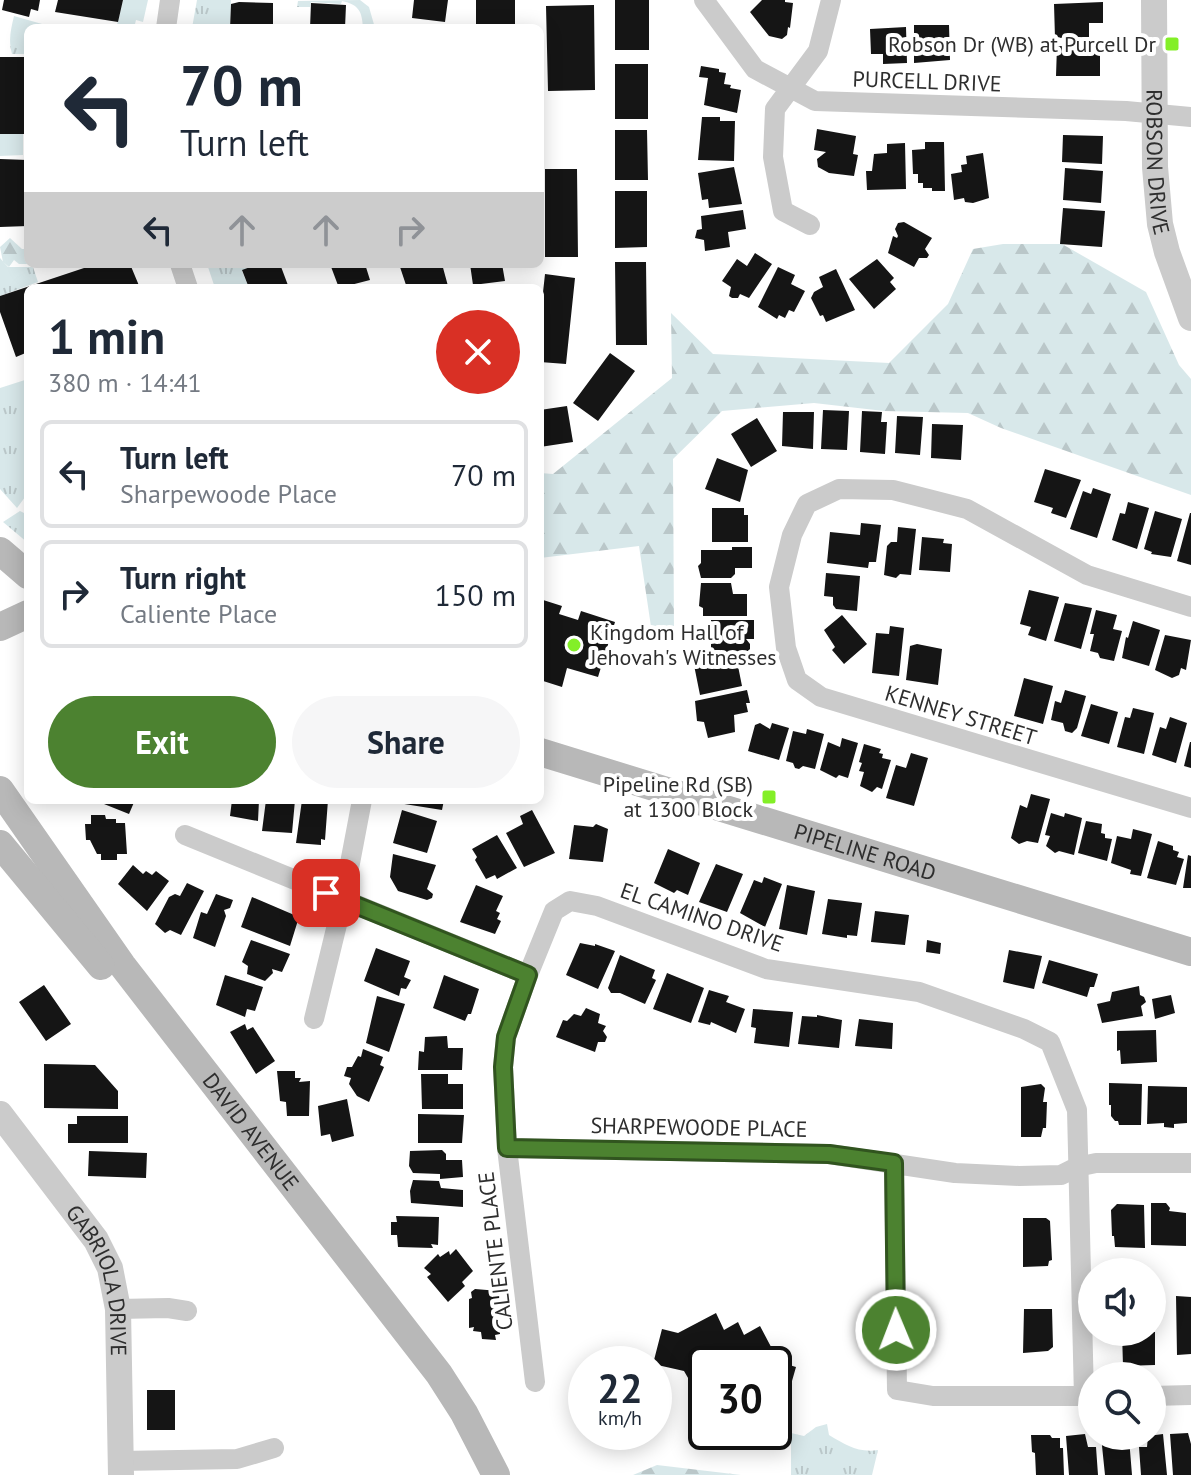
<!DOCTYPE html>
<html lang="en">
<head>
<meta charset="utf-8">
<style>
  body { margin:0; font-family:"PT Sans",sans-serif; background:#f6f6f7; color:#1f2937; height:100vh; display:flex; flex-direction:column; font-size:30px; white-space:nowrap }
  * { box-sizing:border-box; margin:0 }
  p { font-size:26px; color:#747a83 }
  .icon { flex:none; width:44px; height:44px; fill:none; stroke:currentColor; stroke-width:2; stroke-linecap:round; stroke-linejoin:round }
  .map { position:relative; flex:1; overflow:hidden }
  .sheet { position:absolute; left:24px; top:284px; width:520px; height:520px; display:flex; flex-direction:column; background:#fff; border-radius:12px; box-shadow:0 4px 20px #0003 }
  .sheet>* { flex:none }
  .top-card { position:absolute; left:24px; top:24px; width:520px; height:244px; border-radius:12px; box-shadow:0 4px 20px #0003; background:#fff; color:#1f2937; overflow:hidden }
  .tools { position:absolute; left:1078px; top:1258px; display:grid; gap:16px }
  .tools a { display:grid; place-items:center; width:88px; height:88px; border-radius:50%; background:#fff; box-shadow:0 4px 20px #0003; font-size:40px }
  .speed { position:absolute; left:568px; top:1346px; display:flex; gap:16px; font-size:40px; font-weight:700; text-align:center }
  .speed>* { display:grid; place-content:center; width:104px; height:104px; border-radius:50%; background:#fff; box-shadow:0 4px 20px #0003; line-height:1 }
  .speed small { font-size:20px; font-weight:400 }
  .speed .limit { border:4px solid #111; border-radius:12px; background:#fff; color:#111 }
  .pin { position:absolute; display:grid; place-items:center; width:68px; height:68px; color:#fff; margin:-34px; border-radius:16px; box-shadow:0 4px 12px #0006 }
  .me { position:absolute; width:88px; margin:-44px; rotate:359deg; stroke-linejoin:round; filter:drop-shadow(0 0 6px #0008) }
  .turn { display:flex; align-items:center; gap:28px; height:168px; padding:0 24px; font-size:36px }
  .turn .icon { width:104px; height:104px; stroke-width:2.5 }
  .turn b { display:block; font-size:56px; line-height:68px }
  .lanes { display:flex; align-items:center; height:76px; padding:0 24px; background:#0003; justify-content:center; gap:40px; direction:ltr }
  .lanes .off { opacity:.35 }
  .round { display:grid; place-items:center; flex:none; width:84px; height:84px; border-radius:42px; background:#f6f6f7 }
  .headline { display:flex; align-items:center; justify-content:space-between; height:136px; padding:0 24px }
  h1 { font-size:48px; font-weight:600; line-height:60px }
  .primary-button { display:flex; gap:16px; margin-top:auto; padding:16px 24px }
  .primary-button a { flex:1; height:92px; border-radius:48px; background:#4c8230; color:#fff; font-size:32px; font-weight:600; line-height:92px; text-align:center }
  .primary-button a+a { background:#f6f6f7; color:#1f2937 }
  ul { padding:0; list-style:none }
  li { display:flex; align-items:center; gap:24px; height:108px; margin:0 16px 12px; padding:0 8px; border:4px solid #e0e1e3; border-radius:12px }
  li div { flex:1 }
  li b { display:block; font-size:30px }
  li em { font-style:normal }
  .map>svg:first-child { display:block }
  .grass { fill:url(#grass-tufts) }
  .forest { fill:url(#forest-firs) }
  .building { fill:#151515 }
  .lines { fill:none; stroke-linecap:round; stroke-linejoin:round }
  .minor { stroke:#cbcbcb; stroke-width:20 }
  .tertiary { stroke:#cbcbcb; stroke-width:26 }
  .secondary { stroke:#b8b8b8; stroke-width:28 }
  .route-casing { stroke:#31541f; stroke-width:20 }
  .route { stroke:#4c8230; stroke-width:14 }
  .poi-dot { fill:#83ef27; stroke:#fff; stroke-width:3 }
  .labels { text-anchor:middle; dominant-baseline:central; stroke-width:8; stroke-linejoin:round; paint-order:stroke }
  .poi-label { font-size:22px; fill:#2e2e2e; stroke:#fff; text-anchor:end }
  .street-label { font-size:22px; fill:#2e2e2e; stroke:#fff }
</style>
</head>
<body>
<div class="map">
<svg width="1191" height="1475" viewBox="0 0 1191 1475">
  <defs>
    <pattern id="grass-tufts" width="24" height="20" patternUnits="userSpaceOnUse" patternTransform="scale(2)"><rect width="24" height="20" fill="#d8e8ea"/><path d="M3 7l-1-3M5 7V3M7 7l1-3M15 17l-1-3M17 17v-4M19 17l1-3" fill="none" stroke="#bac7c9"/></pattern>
    <pattern id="forest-firs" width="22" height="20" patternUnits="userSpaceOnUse" patternTransform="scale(2)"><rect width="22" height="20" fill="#d8e8ea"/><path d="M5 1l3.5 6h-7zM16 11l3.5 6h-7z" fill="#bac7c9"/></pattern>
  </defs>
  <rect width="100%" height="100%" fill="#fff"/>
  <path class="grass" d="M123,0h25l-5,22 -7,-2 -2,8 -17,-3z
    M197,0h34l-1,28h-38z
    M360,0l9,7 6,21h-12c-1,-17 -4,-23 -21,-27l-1,3 -30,-2 -1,5h-13l1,-6z
    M14,16l28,8 -1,4h-13v26h-16c-4,-14 -1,-25 2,-38z
    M0,258l8,9h25l5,15 -38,14z
    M207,264h52l-17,7 7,17h-34z
    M28,379v114l-11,15 -17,-19v-101z
    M20,511l8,4v28l-25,-21z
    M827,1424l2,11c17,10 29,18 49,15l-6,25h-81v-42l13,3 12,-9z"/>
  <path class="forest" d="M0,134h23v21l-23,1z
    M10,238l12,11h6v15h-9l-5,-4 -5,7 -6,-5 -3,-15z
    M1003,244h59l84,48 33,73 12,14v116l-190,-67 -33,-15 -84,-2 -70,-8 -92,8 -49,48 1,174 -21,7 -14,-94 -99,12v-85l13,1 119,-96 -1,-65 42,41 176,9 59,-59 25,-55z
    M657,1465l84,10h-108z"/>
  <path class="building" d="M4,0h36l-2,11 -7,-2 -2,8 -27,-7z
    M58,0h65l-5,22 -63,-10z
    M414,0h34l-3,22 -33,-4z
    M476,0h39v28h-39z
    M615,0h34v50h-34z
    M762,0h23v2l8,1 -3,25 -2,-1 -1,8 -5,4 -13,-3 -19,-24z
    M239,2l34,1v25h-43l1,-24z
    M1103,2v21h-14v14l-34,1 -1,-34z
    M311,3l35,2 -1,23h-35z
    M594,5l1,85 -47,1 -2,-85z
    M914,25h35l1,35 -36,3z
    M906,27l1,36 -24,1v-10h-12l-1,-25z
    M1057,46l43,1v29h-44z
    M0,57h26v6h2v27h-3v10h3l-2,34h-26z
    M615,64h33v55h-33z
    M701,66l18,3v3l7,1 -2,11 7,1 -1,3 11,2 -4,23 -33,-8 4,-27 -9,-1z
    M702,117h18v4h15l-1,40 -36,-1z
    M817,129l39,7 -3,18 5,1 -4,21 -25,-3 -11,-6 -1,-8 9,-7 -12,-2z
    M615,130h32l1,50h-33z
    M1063,135l40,1 -1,28 -40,-2z
    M925,142h19l1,49h-13v-3h-9v-5h-5v-9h-5l-1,-24 13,-1z
    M905,143l1,46 -39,1 -1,-19h6l2,-17 13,-1v-9z
    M983,153l6,45 -16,5 -8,-1 -1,-4 -10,2 -3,-26 11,-2 -1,-7 6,-1 -1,-8z
    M0,159l28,1v66l-28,1z
    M734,167l8,37 -33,4 -1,-9 -6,1 -4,-27z
    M1065,168l38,3 -2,32 -38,-3z
    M545,169h32l1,88h-33z
    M615,191h32v56l-32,1z
    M1063,208l42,3 -3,36 -42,-3z
    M743,210l3,19 -18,3 2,15 -25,4 -1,-11 -9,-2 2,-8 5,-1 -1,-13z
    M904,222l28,16 -7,11 4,6 -2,3h-8l-5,9 -26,-14 5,-17 4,2 1,-2 -3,-7 3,-6z
    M755,253l17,11 -23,34 -9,-4 -2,4h-6l-3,-2 2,-9 -9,-6 15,-22 10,7z
    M877,259l17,19 -4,4 6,7 -22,20 -25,-30z
    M615,262h31l1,83h-31z
    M96,264h34l10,24h-112v64l-12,5 -16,-45v-16z
    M259,264h21l9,24h-40l-7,-18z
    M330,264h35l5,16 -31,8z
    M399,264h43l6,22 -41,2z
    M470,264h32l3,17 -32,4z
    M778,267l17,8 -4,9 14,7 -11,21 -5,-2 -4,8 -6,-3 -2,4 -19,-12z
    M836,269l19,41 -29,12 -3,-7 -3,1 -9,-18 3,-6 9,-5 -4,-10z
    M545,274l30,4 -9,86 -26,-2v-42z
    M610,353l25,18 -37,50 -25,-18z
    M567,406l6,36 -33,5v-37z
    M823,410l26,1 -2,39 -26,-1z
    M862,411l20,1 -1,10h6l-2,32 -25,-2z
    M783,412h31l-1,37 -31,-3z
    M897,416l26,1 -3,38 -25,-2z
    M757,418l20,33 -26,16 -20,-33z
    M932,424l31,1 -2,35 -30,-2z
    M717,458l31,12 -8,32 -35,-13z
    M1045,469l36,11 -15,38 -15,-5 2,-5 -19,-6z
    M1093,488l18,6 -14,44 -27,-9 13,-38 8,3z
    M1128,502l21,6 -12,41 -25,-9 8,-27 5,1z
    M712,508h32v7h4v27h-36z
    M1155,511l27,8 -11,38 -20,-3 1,-2 -8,-3z
    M1190,513h1v52l-14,-4z
    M861,523l20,2 -5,37h-7l-1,6 -41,-5 3,-31 30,3z
    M898,527l18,2 -5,46 -11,-1 -4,4 -12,-3 3,-29 4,-4h6z
    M922,537l22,2 -1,4 9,1 -2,28 -31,-2z
    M732,547h20v21h-17v6l-4,4h-30l-3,-12 3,-3v-13h31z
    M826,573l34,3 -3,35 -21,-2 -3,-4v-8l-9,-1z
    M701,583h30l2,11h14v22h-44v-8l-4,-2z
    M1029,590l30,7 -13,44 -18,-6 3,-8 -11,-3z
    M540,599l22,7 -3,8 19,6 3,-9 34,11 -17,55 -31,-9 -5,19 -22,-7z
    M1065,603l27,5 -11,41 -27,-8z
    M1096,610l21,5 -4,14 9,2 -8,30 -14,-3 -2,-5 -8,-2 4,-17h-4z
    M842,615l25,29 -23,20 -12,-14 3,-3 -11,-17z
    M711,620h43v19h-8l4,5v5l-4,4h-35z
    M1133,621l27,9 -11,36 -27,-8 4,-21 2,1z
    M890,626l14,2 -5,48 -27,-3 4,-40 13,1z
    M1165,635l26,5 -5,30 -5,-2 -2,7 -7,3 -17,-8z
    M917,644l25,5 -4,36 -32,-5 4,-34z
    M722,656l4,2 -2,11 14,-3 4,20 -42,9 -6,-30 8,-1 -1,-4z
    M1024,678l29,8 -10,38 -29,-8z
    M747,690l3,13h-4l2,9 -14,3 1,17 -27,6 -4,-16 -7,-1 -2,-20z
    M1065,690l21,6 -9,32 -5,5 -7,-2 -2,-8 -12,-3 4,-19 6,2z
    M1091,704l27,8 -9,32 -28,-8z
    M1133,708l21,5 -10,41 -27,-7 8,-30 5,1z
    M1170,717l17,6 -11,40 -24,-8 8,-28 6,2z
    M760,723l10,6 2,-6 17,5 -10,32 -31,-9 7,-26z
    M807,729l17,5 -9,35 -12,-3 -4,3 -4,-1 -2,-5 -7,-2 7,-30 13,3z
    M842,738l16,5 -10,35 -9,-3 -3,3 -16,-8 8,-28 12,5z
    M1190,742h1v26l-7,-2z
    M864,744l17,5 -2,4 4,1 -1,4 9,2 -9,29 -5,-2 -5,5 -12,-6 4,-14 -5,-1 3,-8 -3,-1z
    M911,753l17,5 -14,48 -28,-8 10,-33 10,3z
    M1031,794l19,5 -12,44 -11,-2 -8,3 -8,-6 9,-33 7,3z
    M94,800h41l-6,14z
    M232,800h27l-1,21 -28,-5z
    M266,800h29l-3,33 -30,-2z
    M302,800h26l-3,40 -4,-1v6l-25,-2z
    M398,800h46l-2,10 -44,-7z
    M402,810l35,11 -10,32 -34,-10z
    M532,810l23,43 -31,14 -18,-34 17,-9 -3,-8z
    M1051,813l13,4 1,-4 17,5 -8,37 -15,-4 -4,2 -9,-7 4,-10 -5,-1z
    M91,815h14l1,4h10v4h9l2,31h-10v6h-16v-6h-4l-7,-14h-4l-1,-16h6z
    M1086,821l16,3 -1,9 4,1v4l7,1 -5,22 -29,-8z
    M596,824l12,5 -5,33 -34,-3 5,-34 19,2z
    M1133,829l19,5 -11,42 -11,-2 1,-4 -20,-7 6,-27 14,3z
    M497,835l20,33 -20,11 -2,-4 -9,4 -11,-19 2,-3 -5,-8z
    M1158,841l15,5v4l6,2 -2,5 7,2 -8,26 -29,-7z
    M668,849l32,14 -12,32 -11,-5 -3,3 -20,-10z
    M393,854l43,11 -9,24 6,5 -1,4 -5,2 -29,-9 -8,-14z
    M1188,855l3,1v32h-8z
    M716,864l27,10 -16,38 -28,-10z
    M133,865l10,9 3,-3 6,4 4,-4 13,10 -22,30 -29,-27z
    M764,877l18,7 -17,43 -25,-14 14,-33 8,3z
    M187,883l17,8 -23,44 -11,-5 -5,3 -10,-9 14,-27 6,-3 5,2z
    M476,885l27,11 -7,15 4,2 -3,6 4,2 -6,13 -35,-12z
    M787,885l28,6 -8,44 -28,-6z
    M216,894l17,6 -3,8 -6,2 2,6 -11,31 -22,-9 8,-26 6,2z
    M252,897l47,20 -9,29 -49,-19z
    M828,899l34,4 -5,33 -10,-1v3l-25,-4z
    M875,911l34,4 -4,30 -34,-3z
    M251,940l39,14 -8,18 -10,-3 1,4 -8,8 -18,-7 1,-8 -6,-4z
    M927,940l14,3 -1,11 -14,-2z
    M580,943l15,3v-2l20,7 -17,38 -32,-14z
    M376,948l34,13 -6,16 7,3 -5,9 -5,-1 -2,8 -35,-15z
    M1009,950l33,6 -8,33 -31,-7z
    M620,955l35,15 -3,8 4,2 -11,24 -25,-11h-9l-3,-5z
    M1049,960l49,14 -4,13h-4l-3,10 -45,-14z
    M667,973l37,15 -13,35 -38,-14z
    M225,975l38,12 -8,24 -8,-2 -2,8 -29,-12z
    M444,975l35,14 -8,25h-3l-3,7 -32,-13z
    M44,985l27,39 -25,17 -27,-39z
    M1139,986l1,9 4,2 2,5 -5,4 2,10 -41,7 -5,-19 13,-3 2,-9z
    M709,990l20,6 -3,6 19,7 -9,24 -25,-11 -1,3 -12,-3z
    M1171,995l4,18 -20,6 -3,-20z
    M377,996l28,8 -16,48 -23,-9z
    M586,1008l14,6 -2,9 8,3 -3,5 4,6 -2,5h-7l-3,10 -39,-15 7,-17 4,1 7,-7 7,2z
    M753,1009l40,3 -4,35 -35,-4 2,-15 -5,-1z
    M817,1015l25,5 -3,28 -41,-4 4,-28 15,1z
    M859,1019l34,4 -1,26 -37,-3z
    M245,1024l2,6 6,-3 22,34 -19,13 -26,-42z
    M1156,1030l1,32 -36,2 -1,-14 -3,1v-20z
    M447,1036l1,12h15l-1,22h-44l1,-19 5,1 1,-15z
    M363,1049l20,8 -3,8 4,2 -15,35 -12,-6 -8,-12 2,-6 -7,-2 3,-9h5l6,-11 3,1z
    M44,1064l51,1 23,26v18l-74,-1z
    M277,1071h18v7h6l-2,4 11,-1 -1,35h-22l-1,-14 -6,-1z
    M421,1074h27v10h15v25h-41z
    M1109,1083l33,1 -1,41h-22l-1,-4h-3l-4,-5v-11h-2z
    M1041,1084l4,4 -2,14h4l-1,26h-3l-2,9h-20v-50z
    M1148,1086l39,1v36l-13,1v4l-10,-1v-4l-17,1z
    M347,1099l7,37 -22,6 -2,-8 -9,2 -3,-30z
    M418,1114l46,1 -2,28h-44z
    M77,1116h51v27h-60v-19h9z
    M442,1150l4,4v6h16l1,17 -23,2v-5l-27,-1 -4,-7 1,-15z
    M89,1151l58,2 -1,25 -58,-2z
    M413,1180l26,1 2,7 22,2v17l-52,-4 -1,-12z
    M1151,1203h15l4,5 -1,3 17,2v33l-35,-1z
    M1117,1204l27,1 1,43 -30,-1 -1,-11h-2l-1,-26z
    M396,1216l43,1 -1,28 -7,-1 2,4 -35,-1 -1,-12h-6v-13h6z
    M1023,1218h23l4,3 2,39 -3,1 -1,5 -25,1z
    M456,1249l17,22 -11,11 3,4 -17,16 -21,-25 4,-3 -7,-6 14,-14 2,3 9,-6 1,4z
    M1152,1274h3v42h-3z
    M475,1289l24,2 1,43 -5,1 1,5 -14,-1 -1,-7 -8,-1 1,-4 -5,1v-29l3,-1 -1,-6z
    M1176,1296l15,1v57l-14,1z
    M1024,1309h28l1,38 -5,4 -25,2z
    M716,1313l8,17 14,-8 6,13 16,-9 19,36 17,5 -10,35 -12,-3v-35h-68v45l-22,-38 -31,-7 9,-35 16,4z
    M1122,1332h33v33l-32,1z
    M147,1390h28v40h-28z
    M1188,1433l3,11v31h-18l-3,-41z
    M1085,1434l3,13h8l2,28h-29l-3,-39z
    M1163,1434l4,41h-26l-2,-28h8l1,-11z
    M1031,1435h19l2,3h8v10h3l1,27h-28l-1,-22 -3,-1z
    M1101,1436l28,2 3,37h-27z"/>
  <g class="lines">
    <path class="minor" d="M704,0l51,69 60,32 311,10 65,6
      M166,28l4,-28
      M810,225l-27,-14 -10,-54 2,-48 43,-58 13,-51
      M180,264l8,24
      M1191,607l-104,-32 -120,-66 -74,-19 -54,-1 -32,15 -15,31 -13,52 7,61 11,32 24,17 370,111
      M185,835l343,140
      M314,1019l29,-119 19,-100
      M507,1148l322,6 126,19 64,3 42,-1 16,-8 19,-4h95
      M894,1163l3,227 36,6h159
      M118,1309l50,-1 19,3
      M535,1382l-28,-234 -4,-81 3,-30 22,-62 26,-64 16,-10 27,5 169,63 153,23 105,37 26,13 27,68 7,287
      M1152,1396l39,-1
      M120,1461l117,-2 37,-11"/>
    <g class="tertiary">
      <path id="s1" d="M1154,0l1,167 5,57 7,28 24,66"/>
      <path id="s2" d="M0,1114l96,126 14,28 8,41 3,166"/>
    </g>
    <g class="secondary">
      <path d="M0,551l28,24"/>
      <path d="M0,627l28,-13"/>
      <path id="s3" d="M540,752l651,200"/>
      <path id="s4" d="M0,790l122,175 317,409 25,39 32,62"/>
      <path d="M0,844l101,122"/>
    </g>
  </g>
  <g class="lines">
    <defs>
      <path id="route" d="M326,893l202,82 -22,62 -3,30 4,81 322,6 65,9 2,167"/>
    </defs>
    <use href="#route" class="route-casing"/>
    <use href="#route" class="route"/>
  </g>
  <g class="poi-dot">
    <rect x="1164" y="36" width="16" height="16" rx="4"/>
    <circle cx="574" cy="645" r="8"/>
    <rect x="761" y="789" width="16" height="16" rx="4"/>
  </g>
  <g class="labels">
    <g class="poi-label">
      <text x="1156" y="44">Robson Dr (WB) at Purcell Dr</text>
      <text x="590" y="632" text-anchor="start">Kingdom Hall of<tspan x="590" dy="25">Jehovah's Witnesses</tspan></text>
      <text x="753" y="784">Pipeline Rd (SB)<tspan x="753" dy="25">at 1300 Block</tspan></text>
    </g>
    <g class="street-label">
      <text transform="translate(927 81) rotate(2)">PURCELL DRIVE</text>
      <text stroke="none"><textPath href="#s1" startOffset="162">ROBSON DRIVE</textPath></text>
      <text transform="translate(961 715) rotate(17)">KENNEY STREET</text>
      <text stroke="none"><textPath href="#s3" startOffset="340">PIPELINE ROAD</textPath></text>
      <text transform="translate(702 917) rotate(19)">EL CAMINO DRIVE</text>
      <text transform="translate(699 1127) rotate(1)">SHARPEWOODE PLACE</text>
      <text stroke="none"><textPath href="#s4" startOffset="424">DAVID AVENUE</textPath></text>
      <text transform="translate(495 1251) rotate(-97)">CALIENTE PLACE</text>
      <text stroke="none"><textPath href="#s2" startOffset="198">GABRIOLA DRIVE</textPath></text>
    </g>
  </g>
</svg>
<div class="tools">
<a><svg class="icon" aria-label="sound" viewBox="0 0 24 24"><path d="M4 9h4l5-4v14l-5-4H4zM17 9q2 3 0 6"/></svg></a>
<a><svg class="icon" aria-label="search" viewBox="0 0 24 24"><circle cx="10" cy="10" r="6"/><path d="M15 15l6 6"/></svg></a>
</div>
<div class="speed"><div>22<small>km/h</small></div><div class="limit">30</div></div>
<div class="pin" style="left:326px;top:893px;background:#d93025"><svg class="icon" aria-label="arrive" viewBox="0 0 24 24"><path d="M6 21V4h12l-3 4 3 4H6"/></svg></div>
<svg class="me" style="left:896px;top:1330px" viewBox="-20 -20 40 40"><circle r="17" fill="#4c8230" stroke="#fff" stroke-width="3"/><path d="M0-11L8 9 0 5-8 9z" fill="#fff"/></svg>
<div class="top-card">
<div class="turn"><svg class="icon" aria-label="left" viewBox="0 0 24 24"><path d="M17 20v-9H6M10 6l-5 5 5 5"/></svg><div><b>70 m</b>Turn left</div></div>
<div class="lanes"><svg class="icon" aria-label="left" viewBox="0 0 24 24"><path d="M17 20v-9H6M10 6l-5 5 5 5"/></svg><svg class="icon off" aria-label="ahead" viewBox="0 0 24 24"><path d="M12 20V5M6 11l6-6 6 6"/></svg><svg class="icon off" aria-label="ahead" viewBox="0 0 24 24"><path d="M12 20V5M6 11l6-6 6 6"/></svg><svg class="icon off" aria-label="right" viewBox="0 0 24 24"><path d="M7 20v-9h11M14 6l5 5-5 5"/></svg></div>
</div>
<section class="sheet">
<div class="headline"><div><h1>1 min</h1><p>380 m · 14:41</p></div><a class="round" style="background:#d93025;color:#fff"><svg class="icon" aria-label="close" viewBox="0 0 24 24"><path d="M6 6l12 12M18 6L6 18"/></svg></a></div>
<ul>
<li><svg class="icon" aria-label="left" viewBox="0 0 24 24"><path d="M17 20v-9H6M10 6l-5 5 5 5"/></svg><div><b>Turn left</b><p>Sharpewoode Place</p></div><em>70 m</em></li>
<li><svg class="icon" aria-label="right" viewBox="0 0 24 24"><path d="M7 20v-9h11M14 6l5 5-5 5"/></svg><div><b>Turn right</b><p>Caliente Place</p></div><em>150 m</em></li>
</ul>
<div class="primary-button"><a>Exit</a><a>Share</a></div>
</section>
</div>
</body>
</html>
